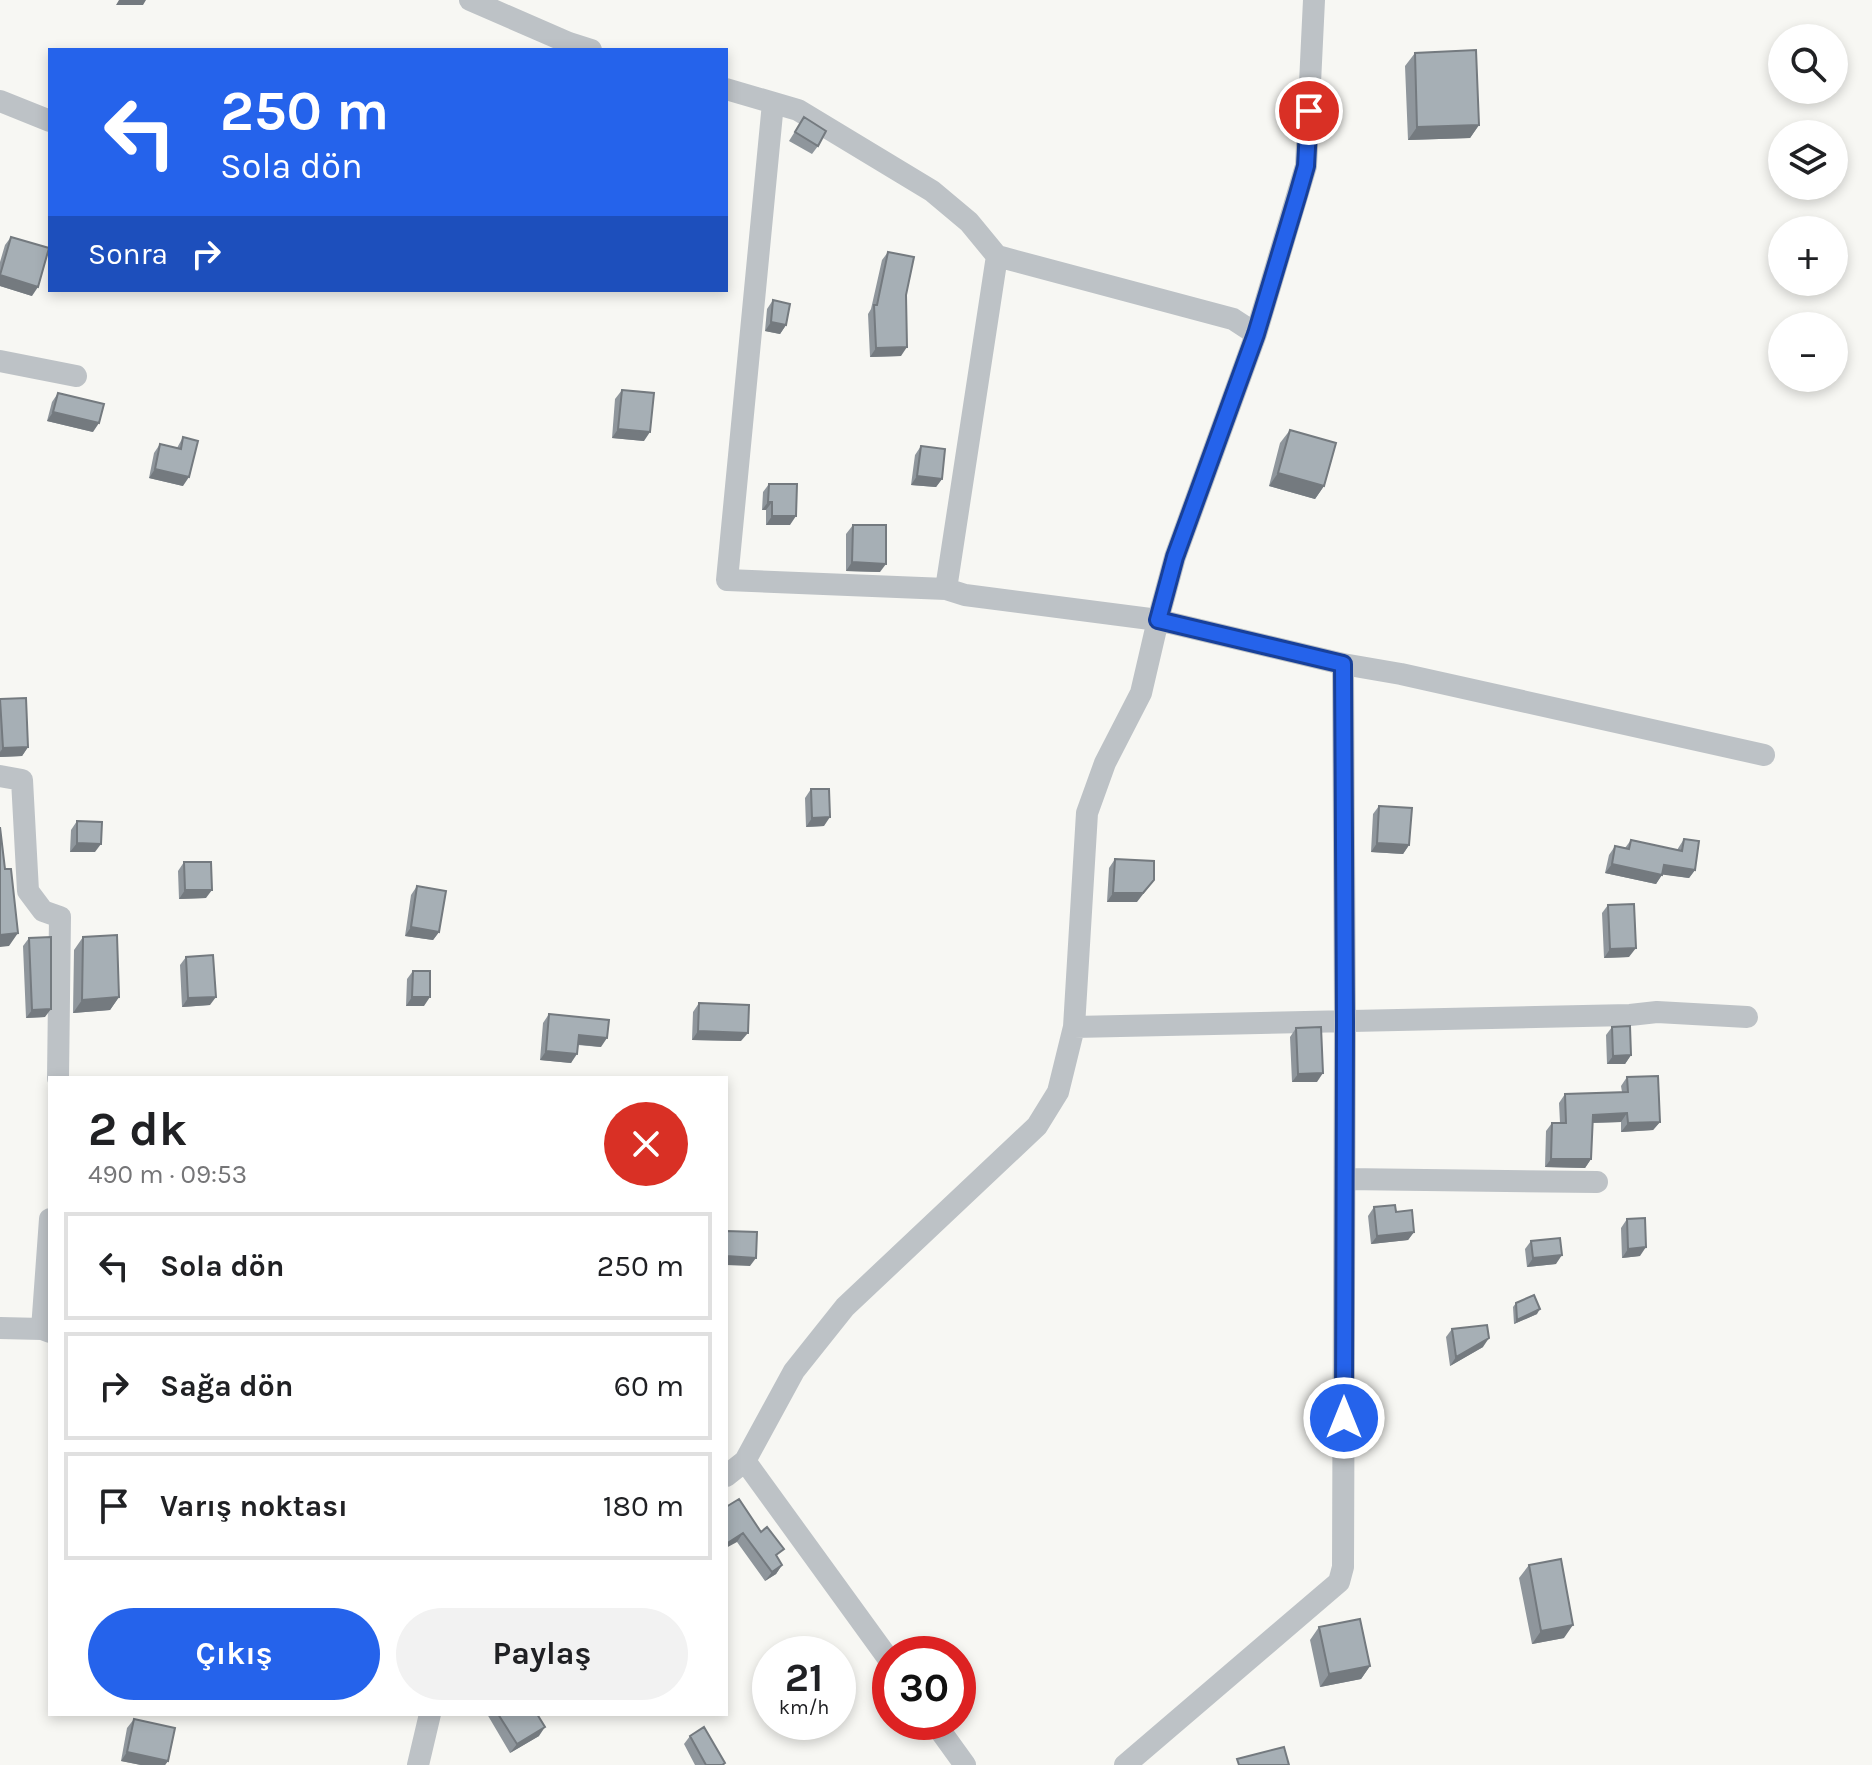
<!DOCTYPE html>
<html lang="tr">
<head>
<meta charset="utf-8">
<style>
  body { margin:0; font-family:Karla,sans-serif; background:#f2f2f2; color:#202124; height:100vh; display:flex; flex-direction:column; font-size:30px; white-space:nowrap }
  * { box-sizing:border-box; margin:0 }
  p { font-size:26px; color:#757577 }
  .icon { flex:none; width:44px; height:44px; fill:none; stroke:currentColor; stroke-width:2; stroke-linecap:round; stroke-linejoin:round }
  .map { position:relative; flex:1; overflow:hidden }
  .panel { position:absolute; left:48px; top:1076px; width:680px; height:640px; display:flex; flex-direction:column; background:#fff; border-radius:0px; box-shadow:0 4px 12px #0003 }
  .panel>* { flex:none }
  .guide { position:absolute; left:48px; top:48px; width:680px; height:244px; border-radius:0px; box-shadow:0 4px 12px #0003; background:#2563eb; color:#fff; overflow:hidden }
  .tools { position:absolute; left:1768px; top:24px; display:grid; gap:16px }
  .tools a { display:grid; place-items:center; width:80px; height:80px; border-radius:50%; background:#fff; box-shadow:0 4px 12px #0003; font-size:40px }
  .speed { position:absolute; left:752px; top:1636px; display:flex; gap:16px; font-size:40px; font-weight:700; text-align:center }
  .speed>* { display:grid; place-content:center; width:104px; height:104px; border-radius:50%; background:#fff; box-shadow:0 4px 12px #0003; line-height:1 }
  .speed small { font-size:20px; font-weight:400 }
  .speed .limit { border:12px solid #d22; background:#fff; color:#111 }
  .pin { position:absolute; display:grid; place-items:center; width:68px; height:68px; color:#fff; margin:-34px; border:4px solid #fff; border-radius:50%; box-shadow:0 2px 8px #0007 }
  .me { position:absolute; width:88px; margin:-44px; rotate:0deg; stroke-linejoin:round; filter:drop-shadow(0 0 6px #0008) }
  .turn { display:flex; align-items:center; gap:28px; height:168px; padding:0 40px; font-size:36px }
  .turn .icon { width:104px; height:104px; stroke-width:2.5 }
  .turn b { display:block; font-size:56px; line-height:68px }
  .then { display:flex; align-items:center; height:76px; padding:0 40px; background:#0003; gap:16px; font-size:30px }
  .round { display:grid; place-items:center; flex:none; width:84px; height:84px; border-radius:42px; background:#f2f2f2 }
  .overview { display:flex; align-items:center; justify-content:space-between; height:136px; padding:0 40px }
  h1 { font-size:48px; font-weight:700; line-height:60px }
  .primary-button { display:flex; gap:16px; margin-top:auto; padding:16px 40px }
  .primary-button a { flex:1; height:92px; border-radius:48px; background:#2563eb; color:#fff; font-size:32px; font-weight:700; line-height:92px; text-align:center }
  .primary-button a+a { background:#f2f2f2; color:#202124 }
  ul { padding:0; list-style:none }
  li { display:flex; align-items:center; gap:24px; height:108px; margin:0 16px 12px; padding:0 24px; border:4px solid #e0e0e0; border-radius:0px }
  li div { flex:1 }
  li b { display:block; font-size:30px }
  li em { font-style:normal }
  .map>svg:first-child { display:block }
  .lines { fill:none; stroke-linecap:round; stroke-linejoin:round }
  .minor { stroke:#bdc2c6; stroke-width:22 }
  .wall { fill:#8f969c }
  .shaded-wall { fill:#747a7f }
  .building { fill:#a6afb5; stroke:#747a7f; stroke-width:2 }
  .route-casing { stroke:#184099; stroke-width:20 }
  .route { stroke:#2563eb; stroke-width:14 }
</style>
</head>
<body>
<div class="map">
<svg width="1872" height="1765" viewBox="0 0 1872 1765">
  <rect width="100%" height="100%" fill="#f7f7f3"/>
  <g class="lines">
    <path class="minor" d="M470,0l99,43 22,7
      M1314,0l-8,166 -50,168 -81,223 -17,63 185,44 58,10 363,81
      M726,89l72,21 134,81 37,31 28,34 236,63 23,15
      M0,101l50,20
      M0,361l76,15
      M946,589l51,-333
      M0,776l22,4 6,111 15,20 17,6 -2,161
      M1074,1027l556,-12 27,-3 90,5
      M1345,1179l252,3
      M0,1328l42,1 8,3
      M42,1329l8,-110
      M745,1461l145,200
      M726,1476l19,-15 49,-90 51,-64 192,-181 21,-34 16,-65 13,-214 18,-50 36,-70 17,-73 -193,-25 -19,-6 -219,-9 46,-477
      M934,1722l31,43
      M418,1765l12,-51
      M1125,1765l214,-183 4,-15 2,-545 -2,-358"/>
  </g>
  <path class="wall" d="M1415,53l64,72 -9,13 -62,2 -3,-74z
    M804,117l14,29 -6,8 -23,-13z
    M11,237l21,59 -32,-10v-24l5,-17z
    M888,252l18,43 -5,61 -31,1 -2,-43 3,-5 11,-49z
    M773,300l13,25 -6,9 -15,-3 2,-22z
    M622,390l22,51 -32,-3 3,-39z
    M58,393l35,39 -46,-11 5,-19z
    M1290,430l34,56 -9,13 -46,-13 11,-43z
    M183,437v49l-34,-8 5,-25 6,-9 17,4z
    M921,446l21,33 -6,8 -25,-2 4,-30z
    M769,484l21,41h-24v-15h-4l1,-18z
    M853,525l27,47 -34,-1v-37z
    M0,701l28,46 -6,9 -22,1z
    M811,789l13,37 -18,1 -1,-29z
    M1379,806l30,39 -6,9 -32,-2 2,-38z
    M77,821l18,31h-25l1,-22z
    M1684,839l11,31 -6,8 -27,-4 -6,10 -51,-11 4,-18 6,-9 10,2 6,-8 46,10z
    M1115,859l22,43h-30l2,-34z
    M184,862l22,36 -27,1 -1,-28z
    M417,886l22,46 -6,8 -28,-4 6,-41z
    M1608,905l21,52 -25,1 -2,-45z
    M83,937l36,60 -9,13 -37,3 1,-63z
    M29,938l16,79 -19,1 -3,-72z
    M186,957l24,48 -28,2 -2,-42z
    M413,971l11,35h-18l1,-27z
    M699,1003l42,38 -49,-1 1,-28z
    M549,1014l52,33 -23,-2 -7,18 -31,-3 3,-37z
    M1612,1027l19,28 -6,9h-18l-1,-29z
    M1296,1028l21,54h-25l-2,-45z
    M1627,1077l33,45 -7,8 -32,2v-10l-29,1 -1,36 -6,9 -40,-1 1,-36 6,-8h8l-1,-20 6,-9 57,-2 -1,-6z
    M1374,1207l22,5 18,20 -6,8 -37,4 -3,-28z
    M1627,1219l13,37 -18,2 -1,-30z
    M1531,1241l25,23 -29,3 -2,-18z
    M1516,1303l21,11 -23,10 -1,-17z
    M1452,1329l31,18 -33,19 -4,-29z
    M726,1507l51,51 5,7 -6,9 -11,7 -28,-39z
    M1529,1565l35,73 -32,6 -13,-66z
    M1319,1627l51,39 -9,13 -41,8 -10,-47z
    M487,1714h50l2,22 -29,17z
    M134,1719l34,42 -3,4h-24l-20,-4 6,-33z
    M690,1736l35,27 -1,2h-29l-11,-21z"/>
  <path class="shaded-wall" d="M119,0h27l-3,5h-27z
    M1479,125l-9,13 -62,2 9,-13z
    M0,275l38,12 -6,9 -32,-10z
    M771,322l15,3 -6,9 -15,-3z
    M907,347l-6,9 -31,1 6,-9z
    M53,412l46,11 -6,9 -46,-11z
    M618,429l32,3 -6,9 -32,-3z
    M155,469l34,8 -6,9 -34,-8z
    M1278,473l46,13 -9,13 -46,-13z
    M917,476l25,3 -6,8 -25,-2z
    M768,502h4l-6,8h-4z
    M772,516h24l-6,9h-24z
    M852,562l34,2 -6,8 -34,-1z
    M28,747l-6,9 -22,1v-5l3,-4z
    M830,817l-6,9 -18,1 6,-9z
    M77,843l24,1 -6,8h-25z
    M1377,843l32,2 -6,9 -32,-2z
    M1612,864l50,11 -6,9 -51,-11z
    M1664,865l31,5 -6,8 -31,-4z
    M1154,880l-17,22h-30l6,-9z
    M185,890h27l-6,8 -27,1z
    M411,927l28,5 -6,8 -28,-4z
    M18,933l-9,13 -9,1v-12z
    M1636,948l-7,9 -25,1 6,-9z
    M119,997l-9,13 -37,3 9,-13z
    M216,997l-6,8 -28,2 6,-9z
    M412,997h18l-6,9h-18z
    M51,1009l-6,8 -19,1 6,-8z
    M698,1031l50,2 -7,8 -49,-1z
    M579,1035l28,3 -6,9 -28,-3z
    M546,1051l31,3 -6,9 -31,-3z
    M1631,1055l-6,9h-18l6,-8z
    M1323,1073l-6,9h-25l6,-8z
    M1627,1113l-6,9 -34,1 6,-8z
    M1660,1122l-7,8 -32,2 7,-9z
    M1551,1159h40l-6,9 -40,-1z
    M1414,1232l-6,8 -37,4 6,-8z
    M1646,1247l-6,9 -18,2 6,-9z
    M1562,1255l-6,9 -29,3 6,-9z
    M726,1256l30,2 -6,8 -24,-1z
    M1540,1309l-3,5 -23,10 3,-4z
    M1489,1338l-6,9 -33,19 6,-9z
    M743,1533l-6,9 -11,6v-4z
    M782,1565l-6,9 -11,7 7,-9z
    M1573,1625l-9,13 -32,6 9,-13z
    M1370,1666l-9,13 -41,8 9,-13z
    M545,1727l-6,9 -29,17 7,-9z
    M127,1752l41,9 -3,4h-24l-20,-4z"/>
  <path class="building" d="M1476,50l3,75 -62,2 -2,-74z
    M804,117l22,14 -8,15 -23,-14z
    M11,237l38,11 -11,39 -38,-12z
    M888,252l26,5 -8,38 1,52 -31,1 -2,-43h3z
    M773,300l17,4 -4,21 -15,-3z
    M622,390l32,3 -4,39 -32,-3z
    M58,393l46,11 -5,19 -46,-11z
    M1290,430l46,13 -12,43 -46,-13z
    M183,437l15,4 -9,36 -34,-8 5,-25 21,5z
    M921,446l24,3 -3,30 -25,-3z
    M769,484h28l-1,32h-24v-14h-4z
    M853,525h33v39l-34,-2z
    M26,698l2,49 -25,1 -3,-49z
    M811,789h18l1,28 -18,1z
    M1379,806l33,2 -3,37 -32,-2z
    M77,821l25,1 -1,22 -24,-1z
    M0,827l5,42h6l7,64 -18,2z
    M1684,839l15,2 -4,29 -31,-5 -2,10 -50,-11 3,-18 14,3 2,-9 51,11z
    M1115,859l39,2v19l-11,13h-30z
    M184,862h27l1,28h-27z
    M417,886l29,5 -7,41 -28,-5z
    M1634,904l2,44 -26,1 -2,-44z
    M117,935l2,62 -37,3 1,-63z
    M51,937v72l-19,1 -3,-72z
    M213,955l3,42 -28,1 -2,-41z
    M413,971h17v26h-18z
    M699,1003l50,2 -1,28 -50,-2z
    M549,1014l60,6 -2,18 -28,-3 -2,19 -31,-3z
    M1630,1026l1,29 -18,1 -1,-29z
    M1321,1027l2,46 -25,1 -2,-46z
    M1658,1076l2,46 -32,1 -1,-10 -34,2 -2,44h-40l1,-36h14l-1,-29 63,-2 -1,-15z
    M1395,1205l1,7 16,-2 2,22 -37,4 -3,-29z
    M1645,1218l1,29 -18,2 -1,-30z
    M726,1231l31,1 -1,26 -30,-2z
    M1560,1238l2,17 -29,3 -2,-17z
    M1534,1295l6,14 -23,11 -1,-17z
    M1487,1325l2,13 -33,19 -4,-28z
    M739,1499l22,33 6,-5 17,22 -8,6 6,10 -10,7 -29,-39 -17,11v-37z
    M1561,1559l12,66 -32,6 -12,-66z
    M1360,1619l10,47 -41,8 -10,-47z
    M498,1714h39l8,13 -28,17z
    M134,1719l41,9 -7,33 -41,-9z
    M704,1727l21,36 -3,2h-16l-16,-29z
    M1284,1747l5,18h-50l-2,-6z"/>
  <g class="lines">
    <defs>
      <path id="route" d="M1309,111l-3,55 -8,28 -42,140 -81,223 -17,63 185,44 2,358 -1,396"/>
    </defs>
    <use href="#route" class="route-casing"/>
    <use href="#route" class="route"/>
  </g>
</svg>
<div class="tools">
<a><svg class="icon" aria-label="search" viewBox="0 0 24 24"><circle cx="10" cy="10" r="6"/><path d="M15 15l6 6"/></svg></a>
<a><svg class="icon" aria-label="layers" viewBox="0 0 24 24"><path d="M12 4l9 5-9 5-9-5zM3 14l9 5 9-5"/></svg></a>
<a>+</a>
<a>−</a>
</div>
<div class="speed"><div>21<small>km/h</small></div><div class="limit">30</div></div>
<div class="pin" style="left:1309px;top:111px;background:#d93025"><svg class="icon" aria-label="arrive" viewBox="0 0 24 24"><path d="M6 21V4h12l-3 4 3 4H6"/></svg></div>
<svg class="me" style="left:1344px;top:1418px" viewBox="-20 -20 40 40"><circle r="17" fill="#2563eb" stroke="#fff" stroke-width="3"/><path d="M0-11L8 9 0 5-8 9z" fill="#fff"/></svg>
<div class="guide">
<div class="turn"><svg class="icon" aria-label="left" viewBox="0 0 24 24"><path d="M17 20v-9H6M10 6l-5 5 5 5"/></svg><div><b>250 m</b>Sola dön</div></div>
<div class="then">Sonra<svg class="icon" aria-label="right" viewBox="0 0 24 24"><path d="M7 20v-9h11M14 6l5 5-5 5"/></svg></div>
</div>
<section class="panel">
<div class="overview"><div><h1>2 dk</h1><p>490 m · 09:53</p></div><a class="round" style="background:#d93025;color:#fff"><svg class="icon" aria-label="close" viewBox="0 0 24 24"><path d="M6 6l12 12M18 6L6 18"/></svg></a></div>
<ul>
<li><svg class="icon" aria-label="left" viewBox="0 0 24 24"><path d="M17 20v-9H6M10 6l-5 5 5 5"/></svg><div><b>Sola dön</b></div><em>250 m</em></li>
<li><svg class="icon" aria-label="right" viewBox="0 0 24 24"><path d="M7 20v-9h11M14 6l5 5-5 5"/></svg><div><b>Sağa dön</b></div><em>60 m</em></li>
<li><svg class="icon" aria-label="arrive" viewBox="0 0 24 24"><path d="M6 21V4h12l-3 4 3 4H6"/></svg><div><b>Varış noktası</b></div><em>180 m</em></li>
</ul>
<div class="primary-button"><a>Çıkış</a><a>Paylaş</a></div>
</section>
</div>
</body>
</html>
